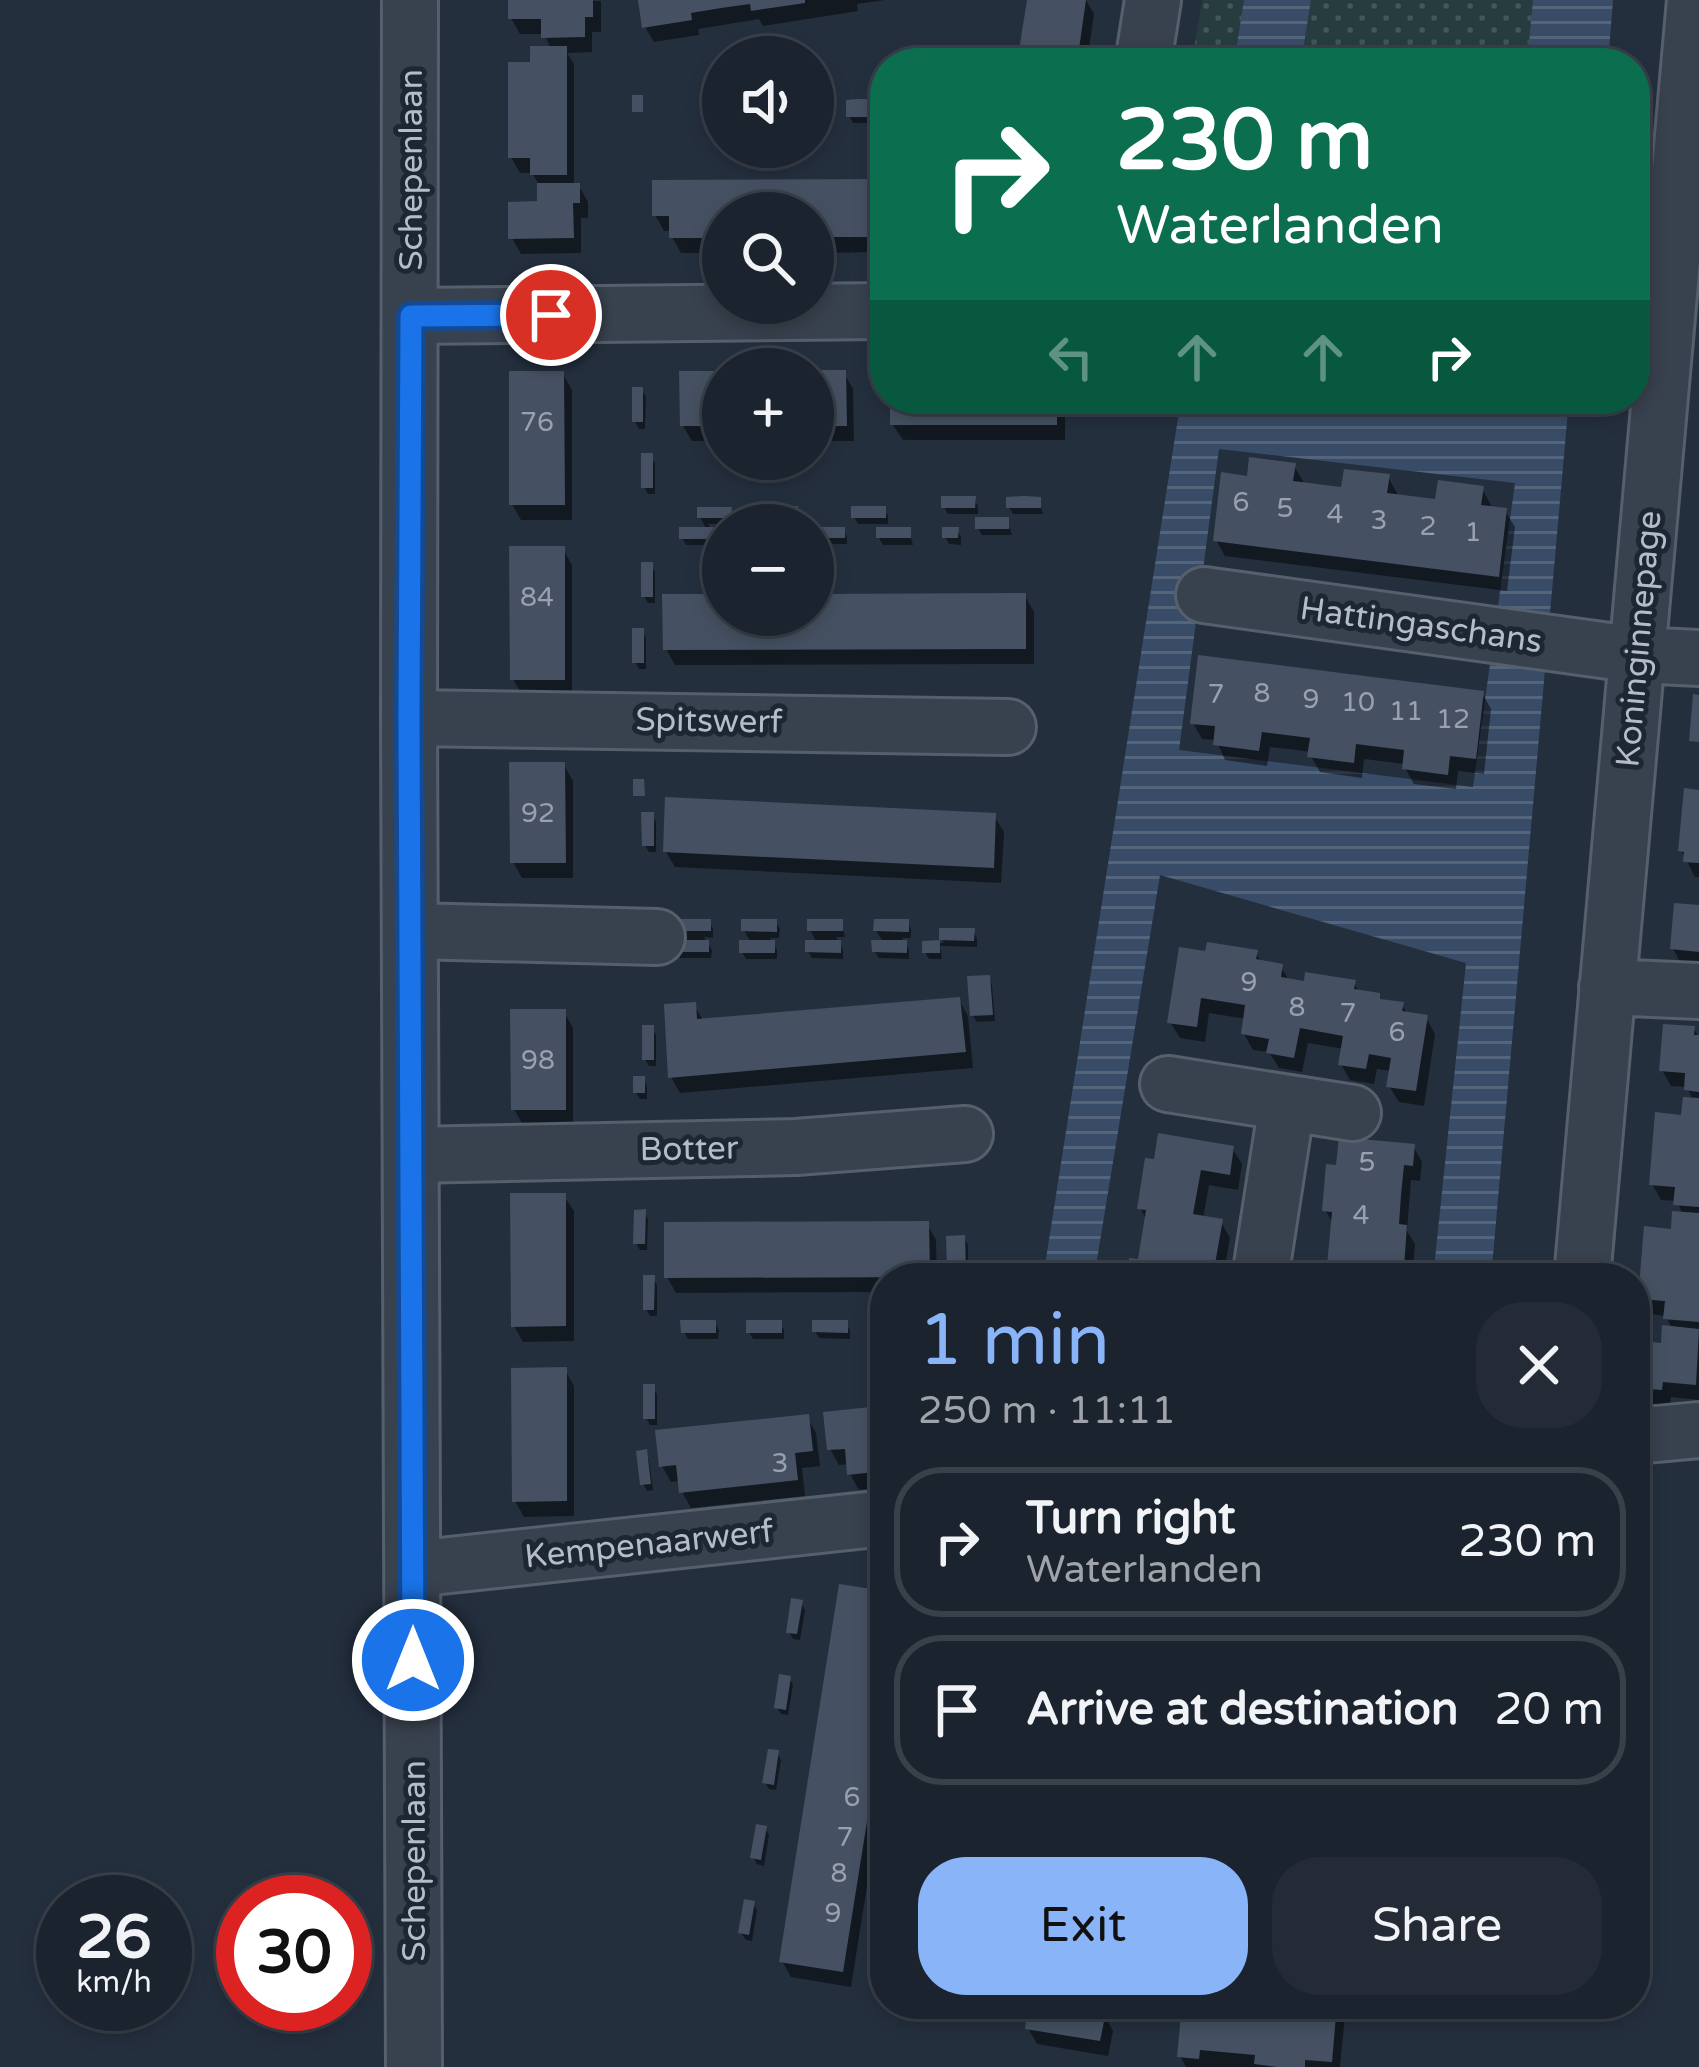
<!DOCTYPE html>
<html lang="en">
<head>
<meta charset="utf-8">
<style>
  body { margin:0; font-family:"Varela Round",sans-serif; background:#242b36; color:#f1f3f6; height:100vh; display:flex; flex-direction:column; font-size:45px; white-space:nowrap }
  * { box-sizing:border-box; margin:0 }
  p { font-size:39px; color:#a0a4aa }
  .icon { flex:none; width:66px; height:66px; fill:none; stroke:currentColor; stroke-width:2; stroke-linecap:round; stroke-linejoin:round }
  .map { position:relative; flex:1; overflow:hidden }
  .sheet { position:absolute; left:870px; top:1263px; width:780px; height:756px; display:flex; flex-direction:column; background:#1b232e; border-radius:48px; box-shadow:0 6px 18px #0003,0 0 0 3px #39404a }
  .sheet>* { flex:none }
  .banner { position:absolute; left:870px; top:48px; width:780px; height:366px; border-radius:48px; box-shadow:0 6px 18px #0003,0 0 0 3px #39404a; background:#0b6e4f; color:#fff; overflow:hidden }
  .controls { position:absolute; left:702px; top:36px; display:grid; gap:24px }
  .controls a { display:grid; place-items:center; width:132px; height:132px; border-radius:50%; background:#1b232e; box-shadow:0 6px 18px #0003,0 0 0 3px #39404a; font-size:60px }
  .speed { position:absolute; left:36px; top:1875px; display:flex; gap:24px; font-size:60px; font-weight:700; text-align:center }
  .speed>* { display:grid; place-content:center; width:156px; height:156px; border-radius:50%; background:#1b232e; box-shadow:0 6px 18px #0003,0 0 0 3px #39404a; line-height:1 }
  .speed small { font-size:30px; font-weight:400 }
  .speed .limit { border:18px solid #d22; background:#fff; color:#111 }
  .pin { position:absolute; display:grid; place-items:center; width:102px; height:102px; color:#fff; margin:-51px; border:6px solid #fff; border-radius:50%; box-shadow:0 3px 12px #0007 }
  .me { position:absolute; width:132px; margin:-66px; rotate:0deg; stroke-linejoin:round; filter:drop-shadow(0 0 9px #0008) }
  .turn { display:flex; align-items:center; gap:42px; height:252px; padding:0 48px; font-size:54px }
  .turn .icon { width:156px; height:156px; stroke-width:2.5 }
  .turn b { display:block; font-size:84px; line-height:102px }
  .lanes { display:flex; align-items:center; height:114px; padding:0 48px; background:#0003; justify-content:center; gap:60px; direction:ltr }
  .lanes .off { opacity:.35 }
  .round { display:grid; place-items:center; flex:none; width:126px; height:126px; border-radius:48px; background:#242b36 }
  .summary { display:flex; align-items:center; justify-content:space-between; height:204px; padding:0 48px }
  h1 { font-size:72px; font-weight:600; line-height:90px; color:#8ab4f8 }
  .button { display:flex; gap:24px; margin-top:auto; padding:24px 48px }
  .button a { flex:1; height:138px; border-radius:48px; background:#8ab4f8; color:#111; font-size:48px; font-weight:600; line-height:138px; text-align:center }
  .button a+a { background:#242b36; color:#f1f3f6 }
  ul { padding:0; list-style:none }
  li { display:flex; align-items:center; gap:36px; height:150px; margin:0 24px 18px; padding:0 24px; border:6px solid #39404a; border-radius:48px }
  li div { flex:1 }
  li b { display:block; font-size:45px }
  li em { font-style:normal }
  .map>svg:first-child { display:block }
  .grass { fill:url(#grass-dots) }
  .water { fill:url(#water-rules); fill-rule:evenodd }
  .shadow { fill:#0007 }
  .building { fill:#455162 }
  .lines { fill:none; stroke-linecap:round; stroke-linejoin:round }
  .minor-casing { stroke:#565f6c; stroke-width:60 }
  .minor { stroke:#38414e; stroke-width:54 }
  .route-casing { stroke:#114b97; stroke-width:30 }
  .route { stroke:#1a73e8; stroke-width:21 }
  .labels { text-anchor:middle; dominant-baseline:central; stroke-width:10; stroke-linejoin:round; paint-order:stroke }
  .number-label { font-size:27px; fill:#98a1af }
  .street-label { font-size:33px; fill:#b4bcc9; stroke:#1d2633 }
</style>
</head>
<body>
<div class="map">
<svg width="1699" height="2067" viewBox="0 0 1699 2067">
  <defs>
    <pattern id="grass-dots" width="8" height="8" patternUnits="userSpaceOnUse" patternTransform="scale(3)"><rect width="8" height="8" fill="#263c3f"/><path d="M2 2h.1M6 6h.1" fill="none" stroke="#435659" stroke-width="1.8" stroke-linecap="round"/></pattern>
    <pattern id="water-rules" width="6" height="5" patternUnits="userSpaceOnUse" patternTransform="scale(3)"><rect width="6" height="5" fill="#394c67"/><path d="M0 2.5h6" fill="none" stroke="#53647b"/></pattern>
  </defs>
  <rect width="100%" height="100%" fill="#242f3e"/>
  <path class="grass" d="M1202,0h42l-10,63h-42z
    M1311,0h222l-6,63h-226z"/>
  <path class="water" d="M1244,0h67l-10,63h-67z
    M1533,0h80l-5,63h-81z
    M1181,399h388l-78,879h-58l33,-315 -306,-88 -66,403h-51zM1219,449l296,34 -42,304 -294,-37z"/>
  <path class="shadow" d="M511,0l90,1v31h-9v20l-25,1 7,11v122h5l9,16v16h-7v35l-60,1 -9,-16 28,-34v-18l-8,-13h-12l-9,-16 22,-92 18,-16 -7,-15h-24l-9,-16z
    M641,0h244l-28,4 1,7 -95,15 -4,-7 -30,5 -31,5 1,6 -45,7 -9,-15z
    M1030,0h56l8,14 -7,49h-67z
    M866,102l4,7v14h-17l-4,-7z
    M885,182v70l-72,1v-40h-90v40h-42l-9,-16v-6h-8l-9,-16z
    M813,373h31l9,16 1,52h-41z
    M563,374l9,16v130h-51l-9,-16z
    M723,374v67h-31l-9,-15z
    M642,390l4,7 -1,32h-6l-4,-7z
    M893,399h172v41h-162l-10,-15z
    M651,456l4,7v31h-7l-4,-7z
    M1294,466l9,15v5l41,5 44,-14 9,16v5l41,5 44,-14 9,16v4l14,2 10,16 -8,64 -282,-35 -9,-16 34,-61z
    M974,499l4,7v8h-30l-4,-7z
    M1039,500l4,14h-30l-4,-7z
    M796,509l4,7v8l-30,1 -4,-8z
    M884,509l4,7v8h-30l-4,-7z
    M730,510l4,6v8h-26l8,13v8h-30l-4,-7 25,-8 -7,-13z
    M1007,520l5,15h-30l-4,-7z
    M843,530l4,7v7h-30l-4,-6z
    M909,530l4,15h-30l-4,-7z
    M957,530l4,7v8l-12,-1 -4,-7z
    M563,549l9,16v130h-50l-9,-16z
    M651,565l4,7v31h-7l-4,-7z
    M1025,596l9,16v52l-359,1 -9,-16 57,-52v18h90v-18z
    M642,631l4,7v31h-7l-4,-7z
    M1482,693l9,16 -7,65 -26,-3 -2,18 -42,-5 -9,-16v-4l-41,-5 -2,19 -42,-6 -9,-16v-4l-14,-2 -27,-3 -3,19 -42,-6 -9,-20 -14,-1 -9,-16z
    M564,765l9,16v97h-51l-9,-16z
    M1699,793v84h-4l-14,-27z
    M652,815l4,7v30h-7l-4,-7z
    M994,816l10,16 -3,51 -326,-16 -9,-15z
    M1699,908v58l-17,-1 -9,-16z
    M710,922l3,7v9l-9,-1 8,13 -1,8h-31l-4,-7 10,-8 -7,-13z
    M776,922l4,7 -1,9h-9l7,12v9h-31l-4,-7 9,-9 -7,-13z
    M841,922l4,15h-9l7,13v9l-31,-1 -4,-7 9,-8 -7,-13z
    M907,922l4,7v9h-9l7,12v9l-30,-1 -5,-7 10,-8 -8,-12z
    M973,931l4,7v9l-37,-1 2,13h-13l-4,-7v-8l19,-1 -2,-4z
    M1256,953l6,10 19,4 9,15 64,1 5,9 20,3 3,7 20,3 6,10 18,3 9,16 -11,72 -25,-4 -10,-16 3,-15 -15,-2 -3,15 -24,-4 -9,-16 3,-15 -36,-6 -6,29 -23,-4 -10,-16 -16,-2 -9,-16 2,-15 -37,-6 -4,29 -25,-4 -10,-16z
    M988,978l4,7 3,36 -18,1 -4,-6z
    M959,1000l9,16 5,52 -293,25 -9,-16 23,-72 10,17z
    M564,1012l9,16v97h-50l-9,-16z
    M652,1028l4,7v31h-7l-4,-7z
    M1694,1029l5,9v362l-28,-3 -1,8 -27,-2 -8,-14v-22l29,-21 8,-17 -6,-13 -16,-2 -9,-16 42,-83 -6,-14 -16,-1 -9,-16 41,-83 -6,-14 -16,-1 -9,-16z
    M643,1079l4,7v13h-7l-4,-6z
    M1413,1146l9,16 -2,19 -9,-1 -4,51 8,13 -3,34h-93l11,-9 4,-44 -9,-15z
    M1232,1148l10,16 -4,26 -29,-5 -6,34 18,3 9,16 -7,40h-94l11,-15 7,-42 -7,-13z
    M564,1196l10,15v130l-51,1 -9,-16z
    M644,1212l4,7 -1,31h-7l-4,-7z
    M927,1224l9,16 1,38h-52v14l-209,1 -9,-16z
    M964,1238l4,7v31h-14l-4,-7z
    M653,1278l4,7v31h-7l-4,-7z
    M715,1323l4,7 -1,9h-30l-4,-7z
    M780,1323l4,7v9h-31l-4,-7z
    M846,1323l4,7v9l-31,-1 -4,-7z
    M565,1370l9,16v130l-50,1 -9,-16z
    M653,1387l4,7v31h-7l-4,-7z
    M878,1410l7,12v65l-26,3 -9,-16 -1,-10 -10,1 -9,-16z
    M807,1417l9,16 4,33 -18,2 3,28 -114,12 -9,-16 -2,-11 -9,1 -9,-16z
    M645,1453l4,7 4,30 -6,1 -4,-7z
    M885,1594v178l-34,215 -60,-10 -9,-16z
    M801,1603l4,7 -5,30 -7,-1 -4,-7z
    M789,1678l4,7 -5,30 -7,-1 -4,-7z
    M777,1753l4,7 -5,30 -7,-1 -4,-7z
    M765,1828l4,7 -5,31 -7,-2 -4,-7z
    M753,1904l4,6 -5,31 -6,-1 -5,-7z
    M1025,2004h62l-1,8 18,3 9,16 -5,25 -71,-12 -9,-16 2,-15z
    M1185,2004h87l-1,8 38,3 1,-11h36l-6,63h-154l-6,-11z"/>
  <path class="building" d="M508,0h85v17h-8v20l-44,1v-19h-33z
    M638,0h167v3l-54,8 -1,-7 -29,4 -30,5 1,7 -50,8z
    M1027,0h59l-9,63h-60z
    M530,46h37v129h-37v-17h-22v-96h22z
    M632,95h11v17h-11z
    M857,99h10v18h-21v-17z
    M885,179v58h-72v-24h-90v25h-54v-22h-17v-36z
    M537,183h43v20h-7l1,35 -66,1v-37l29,-1z
    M813,370h33l1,56h-34z
    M509,371h55l1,134h-56z
    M679,371h44v55h-43z
    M632,387h11v35h-11z
    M890,399h167v26h-167z
    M641,453h12v35h-12z
    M1249,457l47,6 -3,18 48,6 3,-18 46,5 -3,19 48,6 3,-19 46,6 -3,19 26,3 -8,69 -286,-36 8,-69 26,4z
    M941,496h35l-1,12h-34z
    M1024,496l17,1v11h-35v-11z
    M762,506h36l-1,12h-34z
    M851,506h35v12h-35z
    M697,507h35l-1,11h-34z
    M975,517h34v12h-34z
    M679,527h35l-1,12h-34z
    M813,527h32v11h-32z
    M876,527h35v11h-35z
    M942,527h17l-1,11h-16z
    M509,546h56v134h-55z
    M641,562h12v35h-12z
    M1026,593v56l-363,1 -1,-56h61v21h90v-21z
    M632,628h12v35h-12z
    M1198,655l286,36 -8,68 -26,-3 -2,19 -46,-6 2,-19 -48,-6 -2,19 -47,-6 3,-19 -48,-6 -3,19 -46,-6 2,-19 -25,-2z
    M1693,694l6,1v47l-10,-1z
    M509,762h56l1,101h-56z
    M633,779h11l1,17h-12z
    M1684,788l15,2v73l-16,-1 1,-10 -6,-1z
    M665,797l331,16 -2,55 -331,-16z
    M641,812h13v34h-12z
    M1674,903l25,2v47l-29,-3z
    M676,919h35v12h-35z
    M741,919h36v13l-36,-1z
    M807,919h36v12h-36z
    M874,919h35v13l-36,-1z
    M939,928h36l-1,13 -35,-1z
    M673,940h36v12h-36z
    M739,940h36v13h-36z
    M805,940h36v13l-36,-1z
    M871,940h36v13l-35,-1z
    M940,940v13h-18v-12z
    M1207,942l51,8 -2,9 27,5 -2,13 23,4 1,-9 51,8 -2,9 26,4v6l24,3 -2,9 26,4 -12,76 -30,-4 5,-29 -22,-4 -3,15 -28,-4 5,-29 -43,-8 -6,30 -28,-5 3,-14 -28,-5 4,-29 -44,-7 -4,29 -30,-4 12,-76 26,4z
    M990,975l3,40 -23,1 -3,-40z
    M960,997l6,55 -298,26 -4,-74 32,-2 1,17z
    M510,1009h56v101h-55z
    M1663,1024l32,2 -1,9h5v57l-15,-2 1,-17 -26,-2z
    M642,1025h12v35h-12z
    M633,1076h12v17h-12z
    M1683,1097l16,1v109l-26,-2 2,-18 -26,-2 6,-73 26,3z
    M1158,1133l76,13 -4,29 -29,-5 -8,44 30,5 -10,56 -28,-4 -1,7h-58l3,-20 9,1 8,-49 -9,-1 8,-51 9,1z
    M1339,1137l76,7 -2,22 -9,-1 -3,30 -2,29 8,1 -3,42 -9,-1 -1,12h-78l1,-13 10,1 5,-54 -10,-1 4,-47 10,1z
    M510,1193h56v133l-55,1z
    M646,1209l-1,35h-12l1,-34z
    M1672,1211l27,2v109l-36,-3 2,-18 -27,-2 6,-73 27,3z
    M929,1221l1,56 -266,1v-56z
    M965,1235l1,35h-19l-1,-34z
    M643,1275h12l-1,35h-11z
    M680,1320h36v13h-35z
    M746,1320h36v13h-36z
    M812,1320h36v13l-36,-1z
    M1662,1325l37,4 -3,56 -33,-3 -1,8 -27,-2v-48l26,3z
    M567,1367v134l-55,1 -1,-134z
    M643,1384h12v35h-12z
    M880,1406l3,33h2v32l-38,4 -2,-26 -18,1 -4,-38z
    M809,1414l4,37 -18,2 3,27 -119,13 -3,-28 -17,2 -4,-37z
    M647,1449l4,35 -11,1 -4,-34z
    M839,1584l46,7v118l-42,263 -64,-10z
    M791,1598l12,2 -6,34 -11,-1z
    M779,1674l12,2 -5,34 -12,-2z
    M768,1749l11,1 -5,35 -12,-2z
    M756,1824l11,2 -6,34 -11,-2z
    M744,1899l11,2 -6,34 -11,-2z
    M1029,2004h48l-1,3 30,5 -6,29 -75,-12z
    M1182,2004h81v4l43,4 1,-8h30l-5,58 -27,-2v7h-28l-23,-3 1,-9 -55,-5 -1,9 -22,-2z"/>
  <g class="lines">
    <defs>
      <path id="minor" d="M410,0l-1,718 5,1349
        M1143,63l10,-63
        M411,316l474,-5
        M1204,595l434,60 61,3
        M409,718l599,9
        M411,931l246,6
        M1607,987l92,4
        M1168,1084l185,29
        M412,1155l384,-8 169,-13
        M1260,1278l27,-174
        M1582,1278l113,-1278
        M1635,1436l64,-6
        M413,1569l472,-51"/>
    </defs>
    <use href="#minor" class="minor-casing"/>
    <use href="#minor" class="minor"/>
  </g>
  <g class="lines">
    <defs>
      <path id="route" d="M413,1660l-4,-942 2,-402 140,-1"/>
    </defs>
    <use href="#route" class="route-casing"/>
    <use href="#route" class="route"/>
  </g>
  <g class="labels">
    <g class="number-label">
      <text x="537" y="422">76</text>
      <text x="1241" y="502">6</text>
      <text x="1285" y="508">5</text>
      <text x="1335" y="514">4</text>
      <text x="1379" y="520">3</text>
      <text x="1428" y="526">2</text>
      <text x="1473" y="532">1</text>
      <text x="537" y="597">84</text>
      <text x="1262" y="693">8</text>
      <text x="1216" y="694">7</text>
      <text x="1311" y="699">9</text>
      <text x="1358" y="702">10</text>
      <text x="1406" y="711">11</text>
      <text x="1453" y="719">12</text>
      <text x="538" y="813">92</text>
      <text x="1249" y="982">9</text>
      <text x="1297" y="1007">8</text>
      <text x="1348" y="1013">7</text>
      <text x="1397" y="1032">6</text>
      <text x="538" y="1060">98</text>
      <text x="1367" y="1162">5</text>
      <text x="1361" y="1215">4</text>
      <text x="780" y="1463">3</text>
      <text x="852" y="1797">6</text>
      <text x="845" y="1837">7</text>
      <text x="839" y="1873">8</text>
      <text x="833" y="1913">9</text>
    </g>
    <g class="street-label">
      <text transform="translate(411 170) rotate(-90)">Schepenlaan</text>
      <text transform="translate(1421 625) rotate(8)">Hattingaschans</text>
      <text transform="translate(1639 639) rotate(-85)">Koninginnepage</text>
      <text transform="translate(709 721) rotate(1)">Spitswerf</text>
      <text transform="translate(689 1149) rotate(-1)">Botter</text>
      <text transform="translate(649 1544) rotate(-6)">Kempenaarwerf</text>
      <text transform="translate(414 1861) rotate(-90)">Schepenlaan</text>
    </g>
  </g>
</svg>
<div class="controls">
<a><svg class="icon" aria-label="sound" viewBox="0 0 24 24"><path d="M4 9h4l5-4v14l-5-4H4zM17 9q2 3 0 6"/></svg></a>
<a><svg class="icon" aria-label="search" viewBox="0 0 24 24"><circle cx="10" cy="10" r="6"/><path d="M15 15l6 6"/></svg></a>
<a>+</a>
<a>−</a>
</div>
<div class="speed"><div>26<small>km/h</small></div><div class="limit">30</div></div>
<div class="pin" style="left:551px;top:315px;background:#d93025"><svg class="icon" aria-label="arrive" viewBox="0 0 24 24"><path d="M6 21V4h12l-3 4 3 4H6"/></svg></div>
<svg class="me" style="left:413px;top:1660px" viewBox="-20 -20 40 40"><circle r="17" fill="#1a73e8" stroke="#fff" stroke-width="3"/><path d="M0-11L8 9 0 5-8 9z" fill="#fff"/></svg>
<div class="banner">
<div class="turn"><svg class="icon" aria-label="right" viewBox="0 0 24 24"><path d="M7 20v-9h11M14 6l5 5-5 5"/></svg><div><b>230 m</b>Waterlanden</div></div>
<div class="lanes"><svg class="icon off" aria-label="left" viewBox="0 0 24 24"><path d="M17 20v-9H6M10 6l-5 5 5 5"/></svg><svg class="icon off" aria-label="ahead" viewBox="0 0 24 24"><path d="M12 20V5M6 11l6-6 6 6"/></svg><svg class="icon off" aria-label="ahead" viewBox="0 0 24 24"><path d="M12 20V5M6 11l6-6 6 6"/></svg><svg class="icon" aria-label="right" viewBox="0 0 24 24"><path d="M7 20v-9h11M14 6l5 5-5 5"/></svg></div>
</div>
<section class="sheet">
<div class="summary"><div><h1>1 min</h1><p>250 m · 11:11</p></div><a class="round"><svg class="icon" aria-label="close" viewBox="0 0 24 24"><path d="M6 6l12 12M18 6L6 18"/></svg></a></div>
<ul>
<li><svg class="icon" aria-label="right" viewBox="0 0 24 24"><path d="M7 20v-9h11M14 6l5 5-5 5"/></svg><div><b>Turn right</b><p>Waterlanden</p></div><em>230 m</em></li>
<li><svg class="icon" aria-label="arrive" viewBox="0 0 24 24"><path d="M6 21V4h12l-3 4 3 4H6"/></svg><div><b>Arrive at destination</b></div><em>20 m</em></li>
</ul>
<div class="button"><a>Exit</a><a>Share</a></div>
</section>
</div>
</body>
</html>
